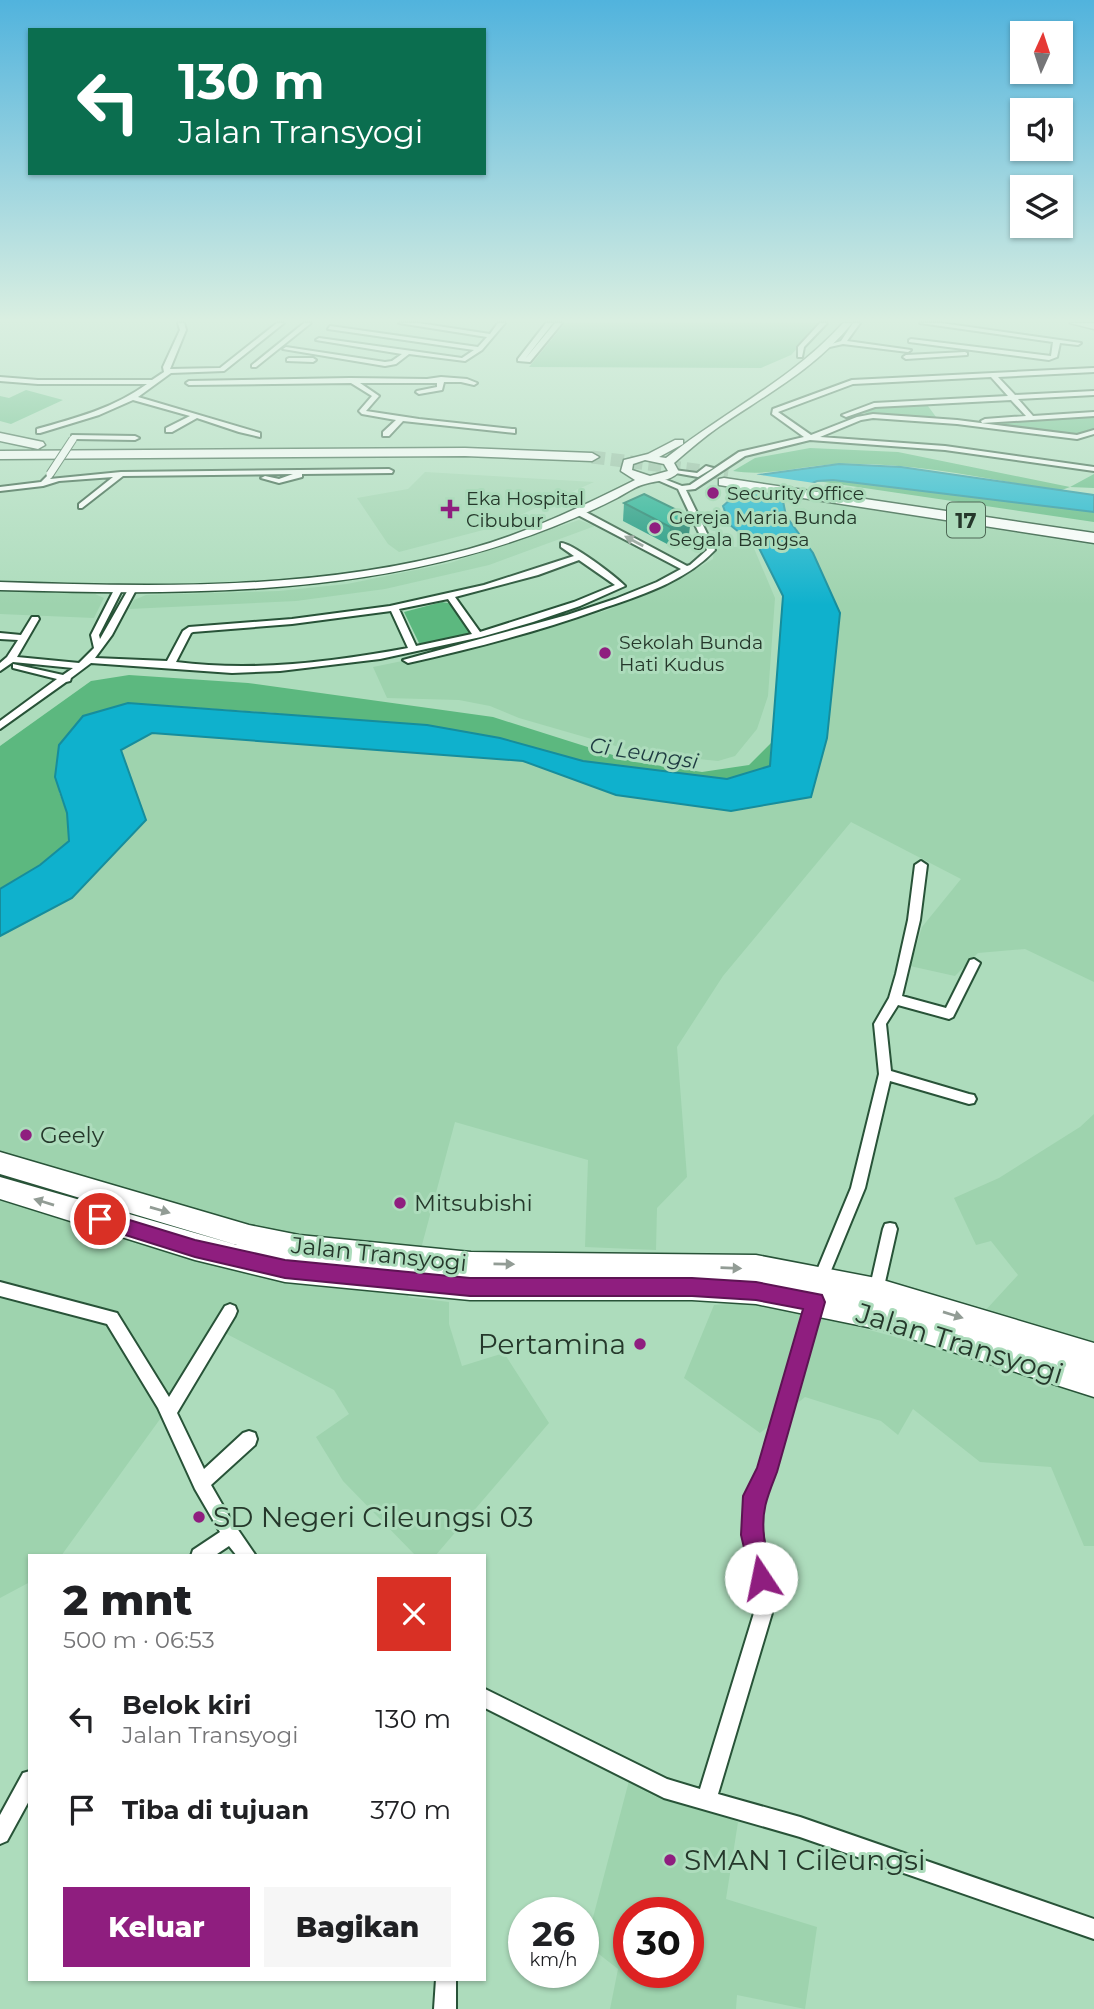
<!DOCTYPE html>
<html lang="id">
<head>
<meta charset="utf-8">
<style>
  body { margin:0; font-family:Montserrat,sans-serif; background:#f6f6f6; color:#202124; height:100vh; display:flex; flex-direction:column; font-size:26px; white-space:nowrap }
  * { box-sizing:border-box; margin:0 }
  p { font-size:23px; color:#757577 }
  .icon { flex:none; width:38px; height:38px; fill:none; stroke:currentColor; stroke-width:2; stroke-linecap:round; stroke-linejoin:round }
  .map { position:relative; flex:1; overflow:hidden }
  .details { position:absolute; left:28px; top:1554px; width:458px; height:427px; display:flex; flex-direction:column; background:#fff; border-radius:0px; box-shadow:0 2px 5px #0004 }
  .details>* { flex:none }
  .guide { position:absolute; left:28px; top:28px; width:458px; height:147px; border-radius:0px; box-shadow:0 2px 5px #0004; background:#0b6e4f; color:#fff; overflow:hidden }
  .needle { width:46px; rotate:3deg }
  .controls { position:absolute; left:1010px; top:21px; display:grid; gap:14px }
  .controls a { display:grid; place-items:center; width:63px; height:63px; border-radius:0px; background:#fff; box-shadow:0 2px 5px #0004; font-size:35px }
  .speed { position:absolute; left:508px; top:1897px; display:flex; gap:14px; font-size:35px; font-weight:700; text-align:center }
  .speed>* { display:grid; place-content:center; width:91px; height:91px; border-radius:50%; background:#fff; box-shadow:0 2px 5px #0004; line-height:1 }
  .speed small { font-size:18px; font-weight:400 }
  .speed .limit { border:10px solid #d22; background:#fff; color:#111 }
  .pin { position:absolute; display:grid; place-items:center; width:60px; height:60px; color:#fff; margin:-30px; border:4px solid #fff; border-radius:50%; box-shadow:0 2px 7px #0007 }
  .me { position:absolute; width:77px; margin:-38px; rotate:349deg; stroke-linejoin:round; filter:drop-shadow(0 0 5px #0008) }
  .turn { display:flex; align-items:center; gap:24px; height:147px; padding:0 35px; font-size:32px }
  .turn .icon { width:91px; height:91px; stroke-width:2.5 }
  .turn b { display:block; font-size:49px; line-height:60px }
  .round { display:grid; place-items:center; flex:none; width:74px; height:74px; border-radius:0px; background:#f6f6f6 }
  .headline { display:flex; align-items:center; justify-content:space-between; height:119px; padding:0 35px }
  h1 { font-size:42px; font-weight:800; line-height:52px }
  .primary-button { display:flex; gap:14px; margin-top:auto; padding:14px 35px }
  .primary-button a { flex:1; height:80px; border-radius:0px; background:#8f1e7f; color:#fff; font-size:28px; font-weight:800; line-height:80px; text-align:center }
  .primary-button a+a { background:#f6f6f6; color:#202124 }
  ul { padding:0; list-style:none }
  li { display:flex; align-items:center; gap:21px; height:91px; padding:0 35px }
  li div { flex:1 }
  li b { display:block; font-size:26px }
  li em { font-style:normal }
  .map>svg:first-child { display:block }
  .built { fill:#9ed3ae; fill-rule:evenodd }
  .green { fill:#5cb87f }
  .water { fill:#0fb1cd; stroke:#168d9c; stroke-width:2 }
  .pier { fill:#addcbc }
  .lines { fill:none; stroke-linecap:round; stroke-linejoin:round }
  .highway-tunnel { stroke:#92bb9f; stroke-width:13; stroke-dasharray:13 6; stroke-linecap:butt }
  .street-casing { stroke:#285338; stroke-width:4 }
  .secondary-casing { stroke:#285338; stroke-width:3 }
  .highway-casing { stroke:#285338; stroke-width:3 }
  .street { fill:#fff; fill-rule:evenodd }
  .secondary { fill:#fff; fill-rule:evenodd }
  .highway { fill:#fff; fill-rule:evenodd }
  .street-bridge-casing { stroke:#285338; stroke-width:9; stroke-linecap:butt }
  .street-bridge { stroke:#fff; stroke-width:7 }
  .wall { fill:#13937a }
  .shaded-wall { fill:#0f7863 }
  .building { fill:#16ab8e; stroke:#0f7863; stroke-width:2 }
  .oneway { fill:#929c95 }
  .route { fill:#8f1e7f; stroke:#5d1453; stroke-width:2 }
  .poi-dot { fill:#8f1e7f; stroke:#addcbc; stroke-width:2.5 }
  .labels { text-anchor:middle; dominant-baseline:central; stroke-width:6; stroke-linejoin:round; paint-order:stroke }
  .far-poi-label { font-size:19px; fill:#25382b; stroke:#addcbc; text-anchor:start }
  .shield { fill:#addcbc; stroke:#4e6956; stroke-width:2 }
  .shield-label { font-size:21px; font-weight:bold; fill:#25382b }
  .far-water-label { font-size:21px; font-style:italic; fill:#1e3b41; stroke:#addcbc }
  .poi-label { font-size:23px; fill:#25382b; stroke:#addcbc; text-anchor:start }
  .street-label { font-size:23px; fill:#25382b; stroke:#addcbc }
  .near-street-label { font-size:28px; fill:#25382b; stroke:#addcbc }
  .near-poi-label { font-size:28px; fill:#25382b; stroke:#addcbc; text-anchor:start }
</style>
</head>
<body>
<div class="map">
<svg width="1094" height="2009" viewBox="0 0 1094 2009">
  <rect width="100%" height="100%" fill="#addcbc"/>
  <path class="built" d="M425,472l169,10 -103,46 -92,24 -11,-8 -31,-46 51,-9z
    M782,496l312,49v437l-69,-33 -47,4 -23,23 -45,-10 12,-39 39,-48 -110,-57 -128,154 -46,71 10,130 -30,31 -1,42 -71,-3 3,-87 -133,-38 -47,175 41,5v22l13,42 42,-13 45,70 -114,133h-19l-73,-75 -27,-44 33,-23 -15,-24 -111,-58 -162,224h-31v26l-30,16v-662l72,-38 49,-148 31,-17 371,28 93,34 115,16 96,-73 13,-125 -27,-60 -28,-37z
    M579,520l16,6 -106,39 -104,24 -89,12 -167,8 5,-9 12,-5 133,-4 68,-7 103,-21z
    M753,546l22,52 -7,98 -11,33 -22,27 -17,5 -78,-8 -121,-35 -29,-12 -31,-6 -72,-2 -14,-31 137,-28 98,-29 78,-35 27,-16 1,-11z
    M0,590l95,4 9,4 -10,20 -94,-4z
    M1094,1114v432h-10l-33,-79 -71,-5 -67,-53 -15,26 -17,-14 -76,-24 -45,36 -76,-55 30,-73 50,-3 184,49 70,-76 -27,-34 -15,4 -22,-47 45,-20 81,-51z
    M630,1777l108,45 -12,77 91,28 -12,82 -68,-14 -1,14h-126l8,-40 -32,-25zM628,1913h60v59h-60z"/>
  <path class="green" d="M565,323h256l-30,32 -30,13 -232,-1z
    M26,390l37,10 -52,24 -11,-3v-25l9,2z
    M921,404l7,2 8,11 -68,-2 -5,-4 10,-4z
    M1094,416v13l-11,7 -101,-12z
    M810,448l88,4 172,35 24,-13v14l-24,-1 -11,4c-72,-12 -146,-29 -219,-27 -37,1 -70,13 -107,7l22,-13z
    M833,480l261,32v10l-277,-41z
    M442,602l11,2 18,29 -42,11 -10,-1 -15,-31z
    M129,675l119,8 245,34 142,45 67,10 47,-7 22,-22 -1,23 -43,13 -144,-18 -308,-48 -147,-10 -69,89 8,21 2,28 -29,24 -40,24v-143l91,-65z"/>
  <path class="water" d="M839,464l62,3 193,28v17l-261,-32 -16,1 -35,15 4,20 27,37 27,60 -13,125 -16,59 -80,14 -115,-16 -93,-34 -371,-28 -31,17 25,70 -74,78 -72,38v-47l40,-24 29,-24 -2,-28 -12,-36 4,-32 24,-29 45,-13 299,22 73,13 83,23 144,18 43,-13 13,-170 -24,-48 -29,-23 -7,-19 35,-31z"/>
  <path class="pier" d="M754,474l67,10 -32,13 -52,-8z"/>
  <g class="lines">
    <path class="highway-tunnel" d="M592,457l136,17"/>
    <defs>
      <path id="street" d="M178,323h6l2,7 -16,39 50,-1 57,-45h7l-60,48 -53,2 -33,24 122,36v4l-21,-5 -42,-14 -25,14h-6v-4l24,-12 -57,-16 -34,15 -59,18h-3v-4c39,-11 77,-21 110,-45h-109l-38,-3v-4l38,3h114l12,-8 -1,-5 17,-37z
        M304,323h7l-55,44h-4v-2z
        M399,323h19l72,11 8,-11h7l-23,27 -17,11 -56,-7 -13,10 -11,2 -102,-17 3,-2 99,15 7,-1 10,-7 -86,-14 3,-2 143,20 12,-8 -146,-21 2,-3 148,21 9,-10z
        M546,323h7l-28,36 30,-36h7l-32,39 -12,-1v-2z
        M820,323h7l-23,24 -2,10h-4v-10z
        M853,323h7l-13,18 64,9 -3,2 -65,-8 -18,4v-2l16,-5z
        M920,323h21l140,20 -3,2 -18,-2 -3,14 -8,3 -140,-18v-2l2,-1 140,17 2,-14z
        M965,352l2,1v2l-61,4 -3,-2 3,-2z
        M289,358h24l3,2 -3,2 -26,-1v-2z
        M1094,368v4l-96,5 17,18 79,-4v4l-76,4 15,17 61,-4v4l-112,7 -1,-2 4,-2 41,-3 -15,-16 -136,7 -29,10 -4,-2 32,-12 134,-7 -17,-19 -138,7 -75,28 33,23 46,-18 16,-3 84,6 120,15 17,-5v4l-17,5 -120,-15 -84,-6 -12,2 -41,17 125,9 149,21v4l-149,-21 -135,-10 -65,16 -50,33 -9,1 29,60c-30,32 -76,46 -117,60 -62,22 -126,39 -190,53l-5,-3 164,-45 48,-16 42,-17 24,-13 -105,-55v-4h6l105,56 3,-1 17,-15 -29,-61 -23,-10 4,-2 23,9 8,-1 49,-33 65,-15 -32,-23 1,-5 79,-29z
        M441,377l26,2 10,4 -3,2 -13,-3h-17l-2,8 -23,4 -3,-2 1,-1 20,-4v-4h-77l19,13 -13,15 53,8 93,10h3v4l-112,-12 -14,15h-6v-4l13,-12 -34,-6 -3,-3 13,-15 -21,-13 -162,2 -3,-2 3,-2 161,-3 77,1z
        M72,435l63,1 4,2 -4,2 -60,-1h-3z
        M706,466l7,2 -15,9 -28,-5 4,-2 23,3z
        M389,469l4,2 -1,2 -90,1v3l-23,6 -18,-5 4,-2 14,3 14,-5 -170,2 -41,32h-3v-4l34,-27 -54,4 -16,5 -43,5v-4l41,-5 7,-7 4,2 -2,2 71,-7z
        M561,543c11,0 54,33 64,43l-45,20 -47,16 -52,15 -101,22 -100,12 -48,2 -141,-10 -20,15 -1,3 -4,1 -66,47v-8l57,-42 -44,-11v-4l50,11 10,-7 -60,-6 -13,9v-8l7,-6 11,-17 -18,-1v-6l21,2 11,-18h6l1,2 -22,38 62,6 15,-15 -3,-13 24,-47 7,2 -23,45 1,4 29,-51 7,2 -24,45 -17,23 72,3 16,-30 6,-4 103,-8 98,-13 94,-21 90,-29 -13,-9zM579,560l36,25 -41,17 -94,30 -25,-35 83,-22zM448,599l24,35 -56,12 -17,-37zM391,611l17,37c-76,14 -154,24 -232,14l15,-29 2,-1 99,-8z
        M921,861l6,4 -7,55 -18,76 44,12 24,-48 4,-1 6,4 -27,54 -4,2 -51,-14 -12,19 5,47 78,23 5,1 2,4 -2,4 -5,1 -79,-23 -25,107 -40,97 -5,2 -5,-2 -2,-5 38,-92 28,-114 -5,-50 15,-26 7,-24 12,-54 7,-55z
        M890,1223l5,1 2,5 -14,62 -2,5 -5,2 -5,-2 -2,-5 14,-62 2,-5z
        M0,1282l117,31 52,84 56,-91 5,-2 5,2 2,5 -2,5 -58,97 27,56 39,-36 6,-2 6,2 2,6 -2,6 -44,40 19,33 26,38h-19l-8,-10 -15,10h-23l2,-6 27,-18 -25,-43 -37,-81 -51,-84 -107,-28z
        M815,1295l5,2 2,5 -47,170 -10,21 -4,16v17l12,69 -1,18 -54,181 82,23 294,102v20l-294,-102 -136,-39 -179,-90v-19l182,90 33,10 54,-176c2,-36 -13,-70 -9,-103 1,-15 8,-28 15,-41l48,-167 2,-5z
        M30,1771v28l-23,42 -7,3v-29l23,-42z
        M436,1979h20v30h-22z"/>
      <path id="secondary" d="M843,323h9c-36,45 -85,71 -132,103 -16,11 -31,24 -46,37l5,9c-10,10 -21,8 -34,12 -9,2 -19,9 -28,14 -195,99 -403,98 -617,92v-8c157,5 316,9 469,-33 58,-16 112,-42 166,-69l-14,-9 3,-11 24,-6 27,-14h8v4l-24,13 7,1c58,-46 127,-79 177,-135zM645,460l19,4 4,7 -18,5 -18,-6 1,-6z
        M1070,323h24v6z"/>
      <path id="highway" d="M0,433l43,9 2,3 -7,4 -38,-8z
        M465,448l127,5 7,4 -7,4 -127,-5 -465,3v-8z
        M724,478l370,55v10l-375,-58v-6z
        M0,1152l249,73 50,10 172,17 285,3 120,23 218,65v54l-207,-66 -131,-27 -64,-4h-222l-185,-18 -90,-22 -195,-61v-22l237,68 -237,-71z"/>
    </defs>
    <use href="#street" class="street-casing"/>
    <use href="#secondary" class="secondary-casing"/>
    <use href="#highway" class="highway-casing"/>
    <use href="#street" class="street"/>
    <use href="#secondary" class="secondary"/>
    <use href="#highway" class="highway"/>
    <defs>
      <path id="street-bridge" d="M50,474l23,-35"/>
    </defs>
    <use href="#street-bridge" class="street-bridge-casing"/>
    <use href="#street-bridge" class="street-bridge"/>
  </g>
  <path class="wall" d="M624,503l65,32 -20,10 -46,-24z"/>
  <path class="shaded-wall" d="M691,517l-2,18 -20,10 1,-18z"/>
  <path class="building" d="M644,494l47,23 -21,10 -46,-24z"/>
  <defs><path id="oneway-solid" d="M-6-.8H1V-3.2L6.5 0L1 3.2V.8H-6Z" transform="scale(1.75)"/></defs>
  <g class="oneway">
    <use href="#oneway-solid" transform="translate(634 541) rotate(-152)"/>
    <use href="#oneway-solid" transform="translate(44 1202) rotate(-163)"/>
    <use href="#oneway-solid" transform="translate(160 1210) rotate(16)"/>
    <use href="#oneway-solid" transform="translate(504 1264) rotate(1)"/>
    <use href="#oneway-solid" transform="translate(731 1268) rotate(2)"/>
    <use href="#oneway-solid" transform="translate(953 1315) rotate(17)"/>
  </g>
  <linearGradient id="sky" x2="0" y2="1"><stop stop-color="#51b3dd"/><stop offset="0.53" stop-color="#daefe1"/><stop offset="1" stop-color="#daefe1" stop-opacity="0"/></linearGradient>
  <rect width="1094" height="605" fill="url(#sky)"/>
  <path class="route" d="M100,1211l95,29 90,20 185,18h222l64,4 66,13 3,7 -48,170c-9,23 -16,38 -13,64 1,17 11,34 5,50l-8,3 -8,-3 -12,-51 2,-39 14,-28 46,-159 -47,-9 -64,-4h-222l-185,-18 -90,-21 -95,-30 -7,-2 -3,-6 3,-6z"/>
  <g class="poi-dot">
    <circle cx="713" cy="493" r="7"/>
    <path d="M446.5 498.5h7v7h7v7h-7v7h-7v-7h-7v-7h7z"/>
    <circle cx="655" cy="528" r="7"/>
    <circle cx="605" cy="653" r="7"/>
    <circle cx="26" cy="1135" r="7"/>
    <circle cx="400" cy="1203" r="7"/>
    <circle cx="640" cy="1344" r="7"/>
    <circle cx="199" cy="1517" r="7"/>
    <circle cx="670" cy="1860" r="7"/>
  </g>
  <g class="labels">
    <g class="far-poi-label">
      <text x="727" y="493">Security Office</text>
      <text x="466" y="498">Eka Hospital<tspan x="466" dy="22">Cibubur</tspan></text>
      <text x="669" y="517">Gereja Maria Bunda<tspan x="669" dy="22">Segala Bangsa</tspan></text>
      <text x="619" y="642">Sekolah Bunda<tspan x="619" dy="22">Hati Kudus</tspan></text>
    </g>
    <rect class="shield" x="947" y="502.5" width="38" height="35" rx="5"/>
    <g class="shield-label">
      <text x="966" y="520">17</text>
    </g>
    <g class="far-water-label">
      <text transform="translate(644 753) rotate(9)">Ci Leungsi</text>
    </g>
    <g class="poi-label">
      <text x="40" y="1135">Geely</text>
      <text x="414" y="1203">Mitsubishi</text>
    </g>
    <g class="street-label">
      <text transform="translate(379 1254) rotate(6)">Jalan Transyogi</text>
    </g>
    <g class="near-street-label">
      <text transform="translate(960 1343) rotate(17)">Jalan Transyogi</text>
    </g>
    <g class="near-poi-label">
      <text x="626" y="1344" text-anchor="end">Pertamina</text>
      <text x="213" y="1517">SD Negeri Cileungsi 03</text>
      <text x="684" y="1860">SMAN 1 Cileungsi</text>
    </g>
  </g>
</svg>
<div class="controls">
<a><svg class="needle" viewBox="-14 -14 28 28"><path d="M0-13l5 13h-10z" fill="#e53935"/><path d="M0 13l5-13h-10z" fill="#757577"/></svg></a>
<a><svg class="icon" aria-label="sound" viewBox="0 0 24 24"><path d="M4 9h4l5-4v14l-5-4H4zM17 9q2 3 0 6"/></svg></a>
<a><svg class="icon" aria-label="layers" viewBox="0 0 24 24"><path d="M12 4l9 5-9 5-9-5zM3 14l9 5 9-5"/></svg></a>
</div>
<div class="speed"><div>26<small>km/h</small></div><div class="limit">30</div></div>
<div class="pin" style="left:100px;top:1219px;background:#d93025"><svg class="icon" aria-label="arrive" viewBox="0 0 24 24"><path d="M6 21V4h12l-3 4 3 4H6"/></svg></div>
<svg class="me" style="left:761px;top:1578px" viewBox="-20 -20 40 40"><circle r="19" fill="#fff"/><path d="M0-13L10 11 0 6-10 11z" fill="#8f1e7f"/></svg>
<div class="guide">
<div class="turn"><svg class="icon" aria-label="left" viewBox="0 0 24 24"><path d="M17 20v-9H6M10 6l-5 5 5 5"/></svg><div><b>130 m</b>Jalan Transyogi</div></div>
</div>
<section class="details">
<div class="headline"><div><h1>2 mnt</h1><p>500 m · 06:53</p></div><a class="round" style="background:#d93025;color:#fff"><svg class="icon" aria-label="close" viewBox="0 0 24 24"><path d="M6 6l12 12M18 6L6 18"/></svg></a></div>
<ul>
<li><svg class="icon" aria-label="left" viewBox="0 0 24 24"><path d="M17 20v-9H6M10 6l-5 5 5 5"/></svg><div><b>Belok kiri</b><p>Jalan Transyogi</p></div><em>130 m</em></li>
<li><svg class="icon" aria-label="arrive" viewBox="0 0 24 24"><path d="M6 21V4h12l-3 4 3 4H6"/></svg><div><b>Tiba di tujuan</b></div><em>370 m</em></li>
</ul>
<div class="primary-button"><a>Keluar</a><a>Bagikan</a></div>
</section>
</div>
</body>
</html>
